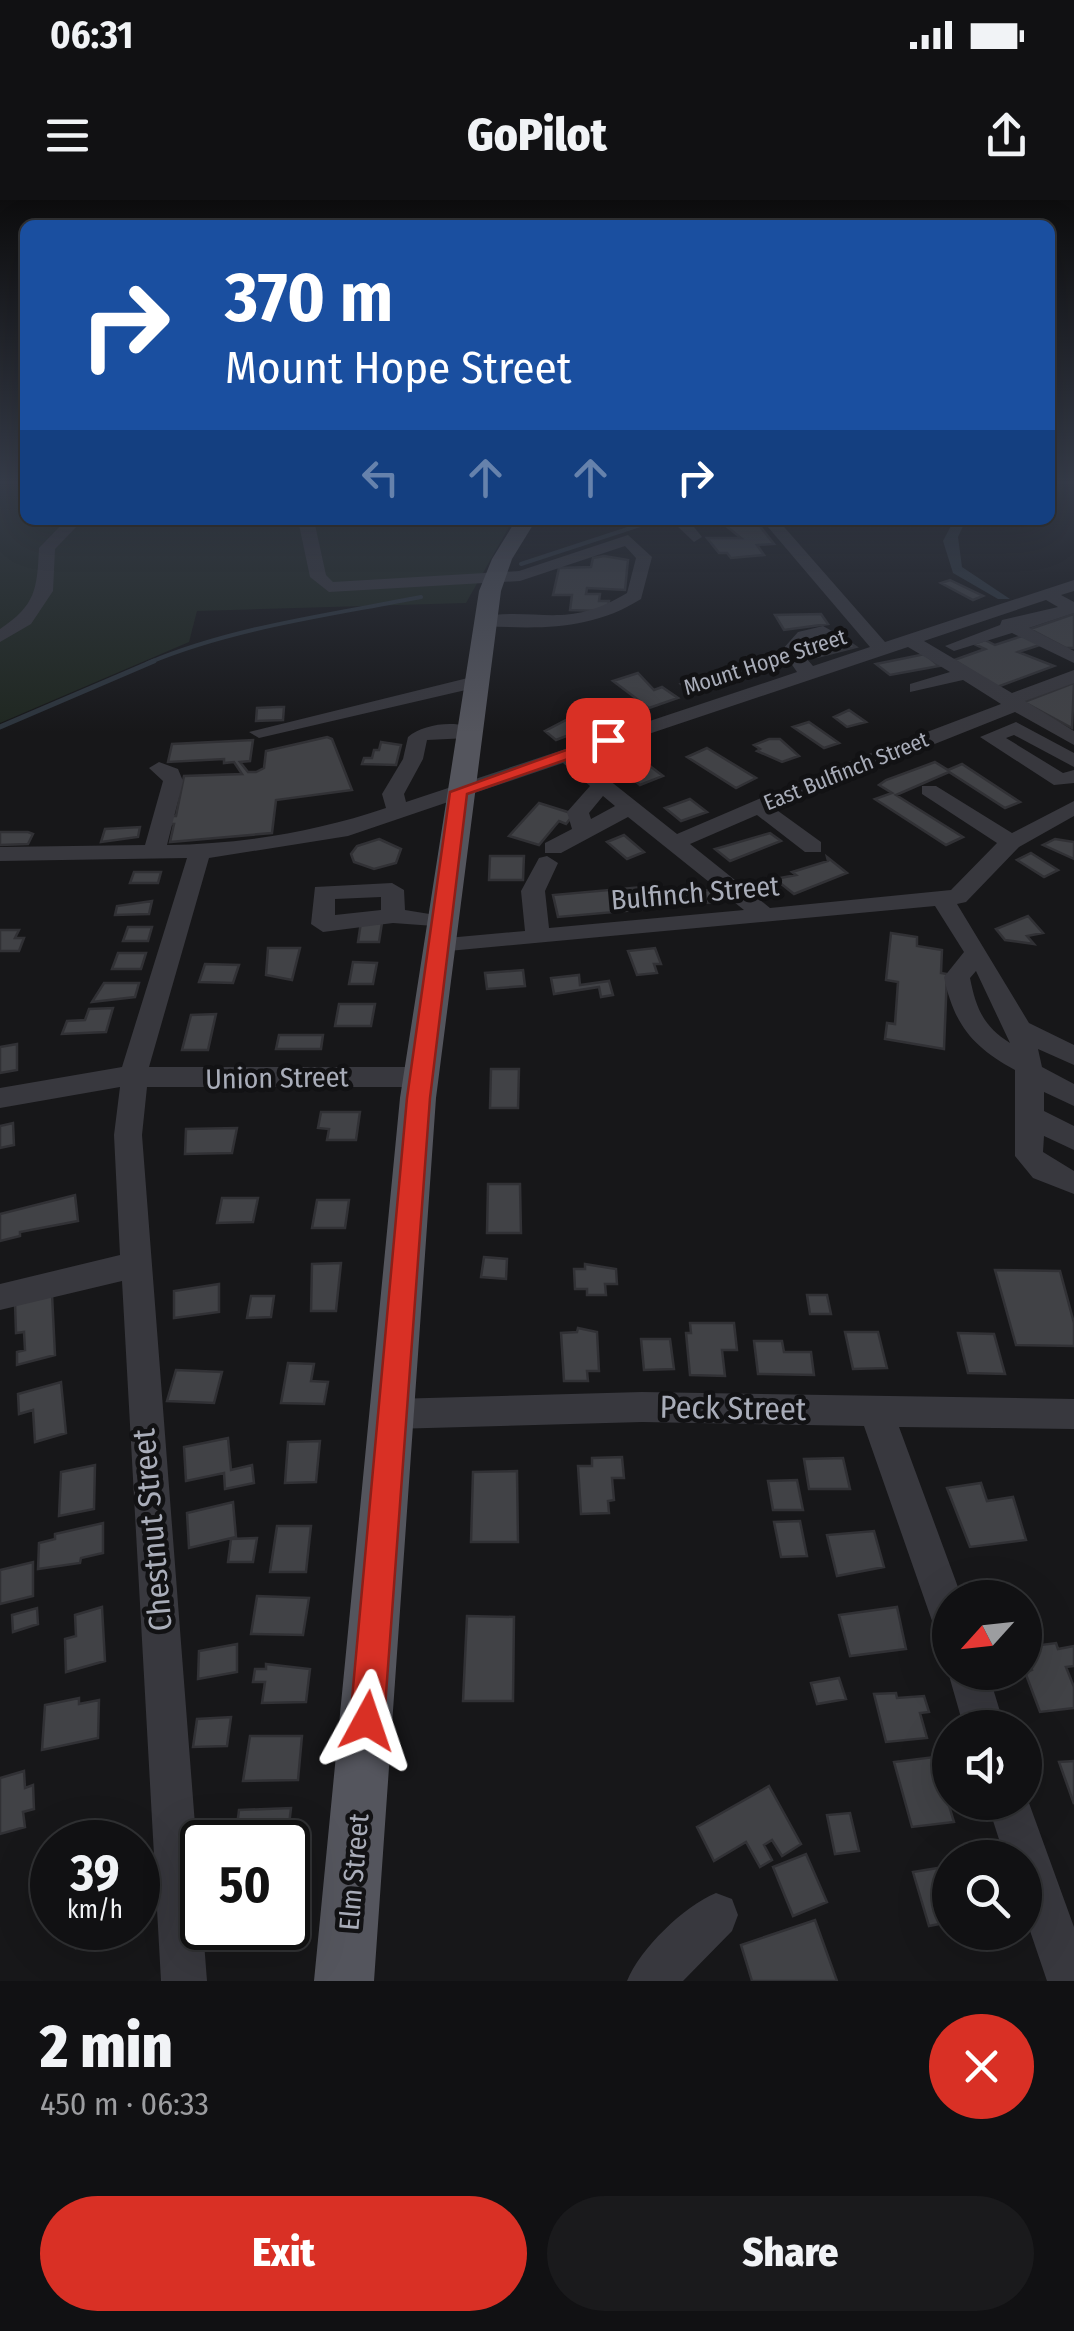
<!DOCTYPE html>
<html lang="en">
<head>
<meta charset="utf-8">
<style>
  body { margin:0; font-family:"Fira Sans Condensed",sans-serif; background:#1a1a1c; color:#f1f3f6; height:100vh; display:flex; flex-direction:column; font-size:38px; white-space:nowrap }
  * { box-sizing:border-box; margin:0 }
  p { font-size:32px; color:#9c9da0 }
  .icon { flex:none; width:55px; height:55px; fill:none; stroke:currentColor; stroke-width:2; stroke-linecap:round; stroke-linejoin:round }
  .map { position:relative; height:1781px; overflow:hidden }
  .details { display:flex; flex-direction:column; background:#111113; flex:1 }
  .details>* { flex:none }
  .guide { position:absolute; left:20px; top:20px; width:1035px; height:305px; border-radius:15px; box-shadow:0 10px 40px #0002,0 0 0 2px #303133; background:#1a4fa0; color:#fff; overflow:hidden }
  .needle { width:65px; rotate:243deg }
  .tools { position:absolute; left:932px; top:1380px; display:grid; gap:20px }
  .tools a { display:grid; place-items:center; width:110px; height:110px; border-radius:50%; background:#111113; box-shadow:0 10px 40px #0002,0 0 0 2px #303133; font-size:50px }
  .speed { position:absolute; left:30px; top:1620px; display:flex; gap:20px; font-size:50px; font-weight:700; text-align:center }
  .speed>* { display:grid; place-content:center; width:130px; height:130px; border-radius:50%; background:#111113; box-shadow:0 10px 40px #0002,0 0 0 2px #303133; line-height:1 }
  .speed small { font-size:25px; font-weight:400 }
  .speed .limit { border:5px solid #111; border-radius:15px; background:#fff; color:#111 }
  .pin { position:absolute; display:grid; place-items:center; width:85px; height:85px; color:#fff; margin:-42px; border-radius:20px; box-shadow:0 5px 15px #0006 }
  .me { position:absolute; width:110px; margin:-55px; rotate:5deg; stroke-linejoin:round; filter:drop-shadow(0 0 8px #0008) }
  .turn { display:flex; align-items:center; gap:35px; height:210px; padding:0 40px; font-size:45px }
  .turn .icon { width:130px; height:130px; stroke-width:2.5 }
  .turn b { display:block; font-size:70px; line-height:85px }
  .lanes { display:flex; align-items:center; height:95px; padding:0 40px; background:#0003; justify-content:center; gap:50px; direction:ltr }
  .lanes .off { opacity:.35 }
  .round { display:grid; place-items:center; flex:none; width:105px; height:105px; border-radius:52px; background:#1a1a1c }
  .overview { display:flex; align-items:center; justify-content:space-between; height:170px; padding:0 40px }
  h1 { font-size:60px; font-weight:800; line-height:75px }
  .cta { display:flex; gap:20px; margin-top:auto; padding:20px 40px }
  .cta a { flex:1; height:115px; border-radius:60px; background:#d93025; color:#fff; font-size:40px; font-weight:800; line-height:115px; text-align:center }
  .cta a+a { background:#1a1a1c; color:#f1f3f6 }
  .status { display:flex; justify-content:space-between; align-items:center; height:70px; padding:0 50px; background:#111113; direction:ltr }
  .status svg { height:28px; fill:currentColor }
  header { display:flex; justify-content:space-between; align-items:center; height:130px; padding:0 40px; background:#111113; font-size:45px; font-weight:800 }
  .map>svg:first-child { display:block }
  .green { fill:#1f2720 }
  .water { fill:#2d353d }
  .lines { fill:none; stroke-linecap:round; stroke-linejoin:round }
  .stream-far1 { stroke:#2d353d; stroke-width:4 }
  .stream { stroke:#2d353d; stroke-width:5 }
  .building { fill:#414246; stroke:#313135; stroke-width:2.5 }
  .minor { fill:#38383e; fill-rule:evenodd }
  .major { fill:#54555d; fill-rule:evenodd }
  .route { fill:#d93025; stroke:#8d1f18; stroke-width:2.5 }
  .labels { text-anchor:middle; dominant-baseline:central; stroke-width:9; stroke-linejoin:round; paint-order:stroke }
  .far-street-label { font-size:22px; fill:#a9adb9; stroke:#121214 }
  .street-label { font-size:28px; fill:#a9adb9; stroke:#121214 }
  .near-street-label { font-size:32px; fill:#a9adb9; stroke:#121214 }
</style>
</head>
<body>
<div class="status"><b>06:31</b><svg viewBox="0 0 49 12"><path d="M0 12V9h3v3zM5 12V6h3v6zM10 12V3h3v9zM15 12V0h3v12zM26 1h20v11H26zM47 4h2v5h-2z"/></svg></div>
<header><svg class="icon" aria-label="menu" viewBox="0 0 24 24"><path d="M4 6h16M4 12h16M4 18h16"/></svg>GoPilot<svg class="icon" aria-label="share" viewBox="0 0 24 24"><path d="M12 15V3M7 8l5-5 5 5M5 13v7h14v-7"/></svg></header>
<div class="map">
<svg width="1074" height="1781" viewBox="0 0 1074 1781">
  <rect width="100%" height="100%" fill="#171719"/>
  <path class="green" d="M0,283h25v37h488l-47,83 -269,8 -8,31 -189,81z"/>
  <path class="water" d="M954,320h12l-8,17 4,30 48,32h-12l-45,-26 -10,-32z"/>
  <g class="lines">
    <path class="stream-far1" d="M521,364l122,-40 31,-4
      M148,463c86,-36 182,-48 273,-66"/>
    <path class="stream" d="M0,527l154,-66"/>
  </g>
  <path class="building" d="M728,320h27l19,24 -17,1 7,10 -33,3 -4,-5h-8l-12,-15h34l-21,-17z
    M604,356l24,4 -3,30 -38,-2 -1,6h14l-1,7h10l-1,5 -8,5 -30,-1 2,-15h-19l6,-27 32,-1 2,-9z
    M950,380l33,16 -10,4 -32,-17z
    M821,414l7,10 -44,6 -9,-15z
    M1074,414v34h-8l-36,-19z
    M1025,435l18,9 -25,8 36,14 -57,21 -43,-27 31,-11 -11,-5 11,-4 10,5z
    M842,437l14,10 -39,10 -13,-10z
    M925,454l14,12 -49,9 -14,-11z
    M638,473l16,17 8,-3 16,11 -29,10 -36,-27z
    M709,476l11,8 -28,9 -11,-9z
    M1074,483l-2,45 -48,-26z
    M619,502l12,9 -35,11 -12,-9z
    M278,507h6l-1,13 -27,1 1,-13z
    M849,510l17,12 -19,5 -13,-10z
    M568,519l14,11 -26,10 -11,-9z
    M809,522l30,21 -15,5 -31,-21z
    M327,537l5,2 20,51 -76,10 -4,33 -102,9 4,-18h-5l1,-8h6l8,-40 58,-2 -8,-12 -10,1v-4l-56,3 4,-18 81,-4 -3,21 -10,1 8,10h8l8,-4 2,-17z
    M769,539h11l19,17 -17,6 -25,-11 3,-2 -6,-4z
    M381,542l20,3 -5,20 -34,-1 2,-6h8l2,-8h5z
    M707,548l49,30 -20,10 -49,-31z
    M638,557l25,19 -23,9 -24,-20z
    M935,562l13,8 14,-6 58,38 -15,6 -56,-36 -53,23 67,42 -17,8 -71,-46 17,-6 -13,-8 7,-5z
    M690,599l17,13 -26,9 -16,-13z
    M539,603l35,11 -8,10 -7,-3 -20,24 -30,-9z
    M140,627l-2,10 -37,5 4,-13z
    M0,632h28l5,2 -5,10 -28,1z
    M770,633l11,8 -51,20 -15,-12z
    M624,635l20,17 -17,7 -20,-17z
    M379,639l22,10 -5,14 -22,6 -20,-7 -3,-8 6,-8z
    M1055,639l19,3v17l-31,-14z
    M1031,653l27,17 -14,7 -27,-17z
    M490,656h34l-1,24h-34z
    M827,657l20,16 -53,21 -19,-15 21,-4 -4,-3 36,-11z
    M134,672h27l-3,11h-28z
    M642,687l7,22 -91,8 -5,-22z
    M711,690l5,12 -29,2 -4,-12z
    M152,701l-3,13 -34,1 2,-9z
    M1028,716l15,17 -16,3 7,8 -29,-4 -9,-11z
    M361,722l21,1 -3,19h-21z
    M128,727h24l-4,14h-25z
    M0,730h19l-4,8h9l-5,13h-19z
    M891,733l26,4v9l25,4 -1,23 6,1 -3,75 -59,-10 2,-16 8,1 3,-42 -12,-2z
    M268,748h32l-8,32 -26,-5z
    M655,748l6,16h-7l3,9 -20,2 -9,-24z
    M118,753h28l-5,16h-29z
    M353,762l24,1 -4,21h-24z
    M205,764l34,1 -6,18 -34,-1z
    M523,770l2,16 -38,3 -2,-16z
    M579,775l1,10 29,-4 4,14 -12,2 -2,-10 -45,7 -3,-16z
    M104,783h35l-4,14 -43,5z
    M339,804h36l-4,22h-36z
    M113,808l-7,24 -44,2 5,-13 18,-1 4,-11z
    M216,814l-8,36h-26l9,-35z
    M279,835h44l-2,14h-45z
    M17,844v26l-17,3v-26z
    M491,869h28l-1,39h-28z
    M321,912h39l-4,28h-29l2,-11 -11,-1z
    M13,923l1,22 -14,3v-22z
    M237,928l-5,25 -47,1 1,-25z
    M488,984h32l1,49h-34z
    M75,995l3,26 -58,11v4l-20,5v-27z
    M222,998h36l-5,24 -36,1z
    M317,1000h32l-4,28h-33z
    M484,1057l23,2 -1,20 -25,-2z
    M341,1063l-5,48h-25l1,-47z
    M585,1064l31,5 1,15h-12l1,11h-19v-6h-12l-1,-20h11z
    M995,1070l65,1 14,52v23l-58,-1z
    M219,1084v28l-45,6v-27z
    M52,1094l3,61 -38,10v-13l8,-2 -1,-18 -8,1 -1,-30z
    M807,1095h20l4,19h-21z
    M251,1096h23l-3,21 -24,1z
    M690,1123h44l3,27h-15l3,26 -35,-1 -4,-42h5z
    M578,1128l19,4 2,39h-12l1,10h-24l-3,-48 16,-1z
    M845,1132h33l9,36 -34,1z
    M958,1133l36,1 11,40 -37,-1z
    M641,1139h29l4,30 -30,1z
    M754,1141h28l2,11h27l3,23 -56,-1z
    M288,1163l26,1 -3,17 17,1 -4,22 -43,-1z
    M176,1170l46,2 -8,31 -47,-2z
    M61,1182l5,51 -31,9 -2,-32 -14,4 -1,-20z
    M228,1238l3,32 21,-5 2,18 -29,6 -1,-16 -38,8 -2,-34z
    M320,1241l-4,41 -31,1 3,-41z
    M622,1257l2,21h-12l2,22 -6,1 1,12 -28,1 -3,-48h14v-8z
    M843,1258l7,31h-41l-5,-30z
    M95,1265l-1,44 -35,7 2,-44z
    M517,1271l1,71h-47l2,-70z
    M797,1280l6,30h-30l-5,-29z
    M981,1283l6,18 26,-4 13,43 -56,7 -23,-59z
    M233,1302l3,35 -47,11 -2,-35z
    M800,1321l7,35 -26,1 -7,-35z
    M103,1323v30l-22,5 -1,5 -42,6 1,-26 16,-4v-5z
    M277,1326h34l-5,46h-36z
    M874,1331l10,36 -47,9 -10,-41z
    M257,1338l-4,24h-25l3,-23z
    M33,1362v34l-33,8v-34z
    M257,1396l52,2 -6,37 -52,-1z
    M102,1407l3,54 -39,11 -1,-33 11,-3 -1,-21z
    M897,1407l9,42 -56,7 -11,-41z
    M37,1408l1,16 -25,8 -1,-17z
    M467,1416l47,1 -1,84h-50z
    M1056,1443l2,6 16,-3v20l-8,1 8,20v21l-34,4 -15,-40 7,-2 -7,-23z
    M237,1444v28l-39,7 1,-28z
    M266,1464l44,5 -4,33 -44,1 3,-21h-12l2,-13h11z
    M839,1478l7,21 -29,5 -6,-21z
    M896,1493l1,5 27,-2 5,16 -9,1 7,25 -41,4 -12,-48z
    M79,1498v6l20,-4 -1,38 -56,12 3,-45z
    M231,1517l-4,29 -34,1 4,-28z
    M250,1536h52l-4,44 -55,1z
    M934,1557l20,65 -42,5 -18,-65z
    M1074,1561v43l-15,-42z
    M24,1571l1,17 8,-3 1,24 -11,3 2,15 -25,7v-56z
    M769,1586l32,58 -19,12 -10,-16 -8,5 8,15 -12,7 -14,-25 -32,19 -17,-34z
    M291,1608l-4,34h-66l2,-15 14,-1 2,-16z
    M850,1613l9,38 -24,3 -8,-39z
    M806,1654l21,48 -34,14 -20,-49z
    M950,1666v56l-21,4 -16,-54z
    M815,1720l22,61h-85l-11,-36z
    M76,1728h52v5l-52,15z
    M224,1728h59l-1,9h-60z"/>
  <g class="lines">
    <path class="minor" d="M66,320h17l-28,29 -2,42 -22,33 -31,18v-13c36,-24 37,-40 39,-81z
      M298,320h16l12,55 7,7 186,-11 109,-36 24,22 -11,42c-49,31 -100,30 -156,27l-6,-1v-8c60,-11 85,14 148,-24l9,-35 -11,-12 -105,35 -191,11 -19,-15z
      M716,320l-22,7 8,10 -8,5 -18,-17 10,-5z
      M762,320h16l107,122 189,-62v11l-13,4 13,7v11l-45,15 45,23v12l-62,-30 -58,18 -9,-5 55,-21 2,-5 56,-13 -12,-7 -122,41 88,52 62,-23v13l-49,18 49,30v14l-59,-33 -241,96 47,34v10h-16l-48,-37 -67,29 80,64 181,-18 46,-47 -75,-49v-8h14l76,47 62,-32v15l-55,31 -53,55 -9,2 72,119 45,22v20l-36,-16 4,18 32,17v22l-30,-14v19l30,15v24l-30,-14 -1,16 31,19v23l-41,-16 -18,-22v-86c-42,-23 -61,-45 -71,-93l20,-25 -29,-46 -508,47 -3,-6 12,-8 89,-8 -4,-40 18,-33 8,-2 11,7 -13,28 4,37 195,-18 -116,-93 -67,36h-16v-10l27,-14 -5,-17 23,-26 -27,-23 -215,73 -139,22 -60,209h271l14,10 -14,10h-273l-5,48 65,846h-46l-39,-700 -122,29v-26l120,-29 -6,-120 6,-48 -120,21v-20l122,-21 65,-209 -187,3v-14l145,-2 18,-64 -14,-13 10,-6 19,7 5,12 -16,64c75,-1 148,-13 219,-37l-4,-14 21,-35 5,-22c16,-14 54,-18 71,-5l-10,6 -42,2 -4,19 -19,35 2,8 391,-130 -15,-22 16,-18 25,-6 9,5 -22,9 -10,11 13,15 57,-19zM908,447l42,25 -40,12v8l53,-12 38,24 -172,65 -152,65 -97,-77zM603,596l12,10 -24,13 -2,-6zM976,771l34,72c-27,-17 -34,-35 -40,-65z
      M476,476l7,2v8l-224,52 -10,-6z
      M1016,522l58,31v14l-60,-32 -8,3 57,35 11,-3v13l-20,2 -74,-48z
      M392,683l12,7 1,20 43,7 4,5 -4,5 -55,-4 -70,9 -12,-8 4,-37zM381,697v13l-46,5v-16z
      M642,1192l432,7v30l-175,-2 63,171h-12v39l-14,-5 -5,-14 -67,-192 -222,-4 -250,7 -12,-4 -5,-11 5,-11 12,-4z
      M950,1467v5h38l17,56h-41l-16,-56z
      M1025,1592l49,135v54h-27l-22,-65v-58h-20l-18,-56h38z
      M716,1693l16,6 6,16 -6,16 -49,50h-56c13,-32 57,-75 89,-88z"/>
    <path class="major" d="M516,320h20l-24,39 -11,32 -65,507 -62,883h-60l86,-883 79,-507 13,-32z"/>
  </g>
  <linearGradient id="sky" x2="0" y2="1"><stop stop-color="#0d0d0e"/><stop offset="0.53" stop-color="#363c49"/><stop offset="1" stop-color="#363c49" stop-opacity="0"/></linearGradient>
  <rect width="1074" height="533" fill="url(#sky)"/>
  <path class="route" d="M608,535l6,1v7l-147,51 -37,304 -46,623 -5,12 -12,5 -12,-5 -5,-12 57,-623 43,-306z"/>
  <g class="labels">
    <g class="far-street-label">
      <text transform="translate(765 462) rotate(-18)">Mount Hope Street</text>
      <text transform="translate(846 571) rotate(-22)">East Bulfinch Street</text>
    </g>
    <g class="street-label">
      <text transform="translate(695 693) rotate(-5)">Bulfinch Street</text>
      <text transform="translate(277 878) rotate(-1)">Union Street</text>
      <text transform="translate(354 1672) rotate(-85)">Elm Street</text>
    </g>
    <g class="near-street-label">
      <text transform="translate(733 1208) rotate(1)">Peck Street</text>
      <text transform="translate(152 1330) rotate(-95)">Chestnut Street</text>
    </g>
  </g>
</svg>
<div class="tools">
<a><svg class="needle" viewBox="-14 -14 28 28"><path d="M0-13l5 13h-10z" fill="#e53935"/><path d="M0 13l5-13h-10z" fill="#9c9da0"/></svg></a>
<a><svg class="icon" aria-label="sound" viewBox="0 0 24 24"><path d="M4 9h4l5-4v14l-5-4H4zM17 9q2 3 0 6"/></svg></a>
<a><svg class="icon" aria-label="search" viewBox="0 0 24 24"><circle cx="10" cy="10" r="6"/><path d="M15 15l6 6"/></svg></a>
</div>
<div class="speed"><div>39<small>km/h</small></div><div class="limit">50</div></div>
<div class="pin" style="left:608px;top:540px;background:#d93025"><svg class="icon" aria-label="arrive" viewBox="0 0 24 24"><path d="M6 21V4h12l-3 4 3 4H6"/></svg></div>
<svg class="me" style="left:367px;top:1521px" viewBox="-20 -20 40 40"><path d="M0-17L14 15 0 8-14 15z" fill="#d93025" stroke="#fff" stroke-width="4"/></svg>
<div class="guide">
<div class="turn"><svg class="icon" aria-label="right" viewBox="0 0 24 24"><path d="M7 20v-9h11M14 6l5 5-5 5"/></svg><div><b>370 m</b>Mount Hope Street</div></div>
<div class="lanes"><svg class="icon off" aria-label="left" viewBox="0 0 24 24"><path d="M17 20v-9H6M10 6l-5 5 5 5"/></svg><svg class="icon off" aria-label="ahead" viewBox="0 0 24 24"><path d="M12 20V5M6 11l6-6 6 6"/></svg><svg class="icon off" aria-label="ahead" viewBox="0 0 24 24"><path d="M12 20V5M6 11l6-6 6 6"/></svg><svg class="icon" aria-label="right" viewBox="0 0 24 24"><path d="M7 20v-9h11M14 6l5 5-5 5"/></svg></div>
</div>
</div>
<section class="details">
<div class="overview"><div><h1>2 min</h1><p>450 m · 06:33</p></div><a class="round" style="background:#d93025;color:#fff"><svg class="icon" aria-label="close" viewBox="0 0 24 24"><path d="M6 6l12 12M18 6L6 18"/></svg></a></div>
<div class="cta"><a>Exit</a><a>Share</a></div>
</section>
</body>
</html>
